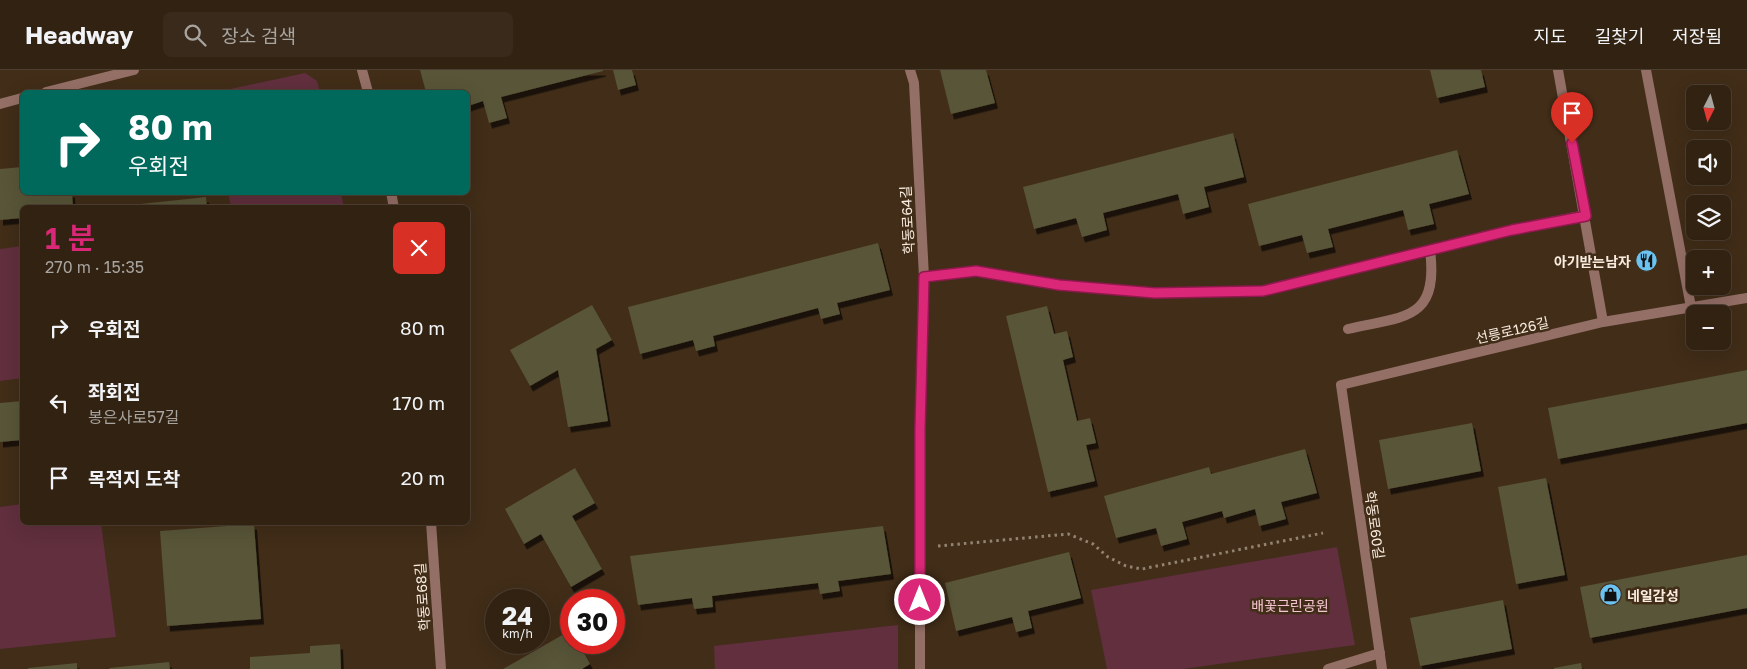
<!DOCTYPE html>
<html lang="ko">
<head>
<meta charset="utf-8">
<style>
  body { margin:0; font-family:"Golos Text","Noto Sans KR",sans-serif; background:#392a1b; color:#f1f3f6; height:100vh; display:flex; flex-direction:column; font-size:19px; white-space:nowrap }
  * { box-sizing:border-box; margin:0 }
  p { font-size:16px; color:#a8a49f }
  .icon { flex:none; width:28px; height:28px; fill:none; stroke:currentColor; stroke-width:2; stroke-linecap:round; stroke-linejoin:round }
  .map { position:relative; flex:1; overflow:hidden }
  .details { position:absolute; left:20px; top:135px; width:450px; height:320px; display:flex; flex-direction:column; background:#312212; border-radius:8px; box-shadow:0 5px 20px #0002,0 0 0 1px #4c3f32 }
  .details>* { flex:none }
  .top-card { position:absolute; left:20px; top:20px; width:450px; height:105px; border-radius:8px; box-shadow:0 5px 20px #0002,0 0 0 1px #4c3f32; background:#00695c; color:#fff; overflow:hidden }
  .needle { width:32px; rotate:186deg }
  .buttons { position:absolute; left:1686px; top:15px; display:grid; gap:10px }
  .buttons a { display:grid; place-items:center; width:45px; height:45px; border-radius:8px; background:#312212; box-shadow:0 5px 20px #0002,0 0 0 1px #4c3f32; font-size:25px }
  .speed { position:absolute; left:485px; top:519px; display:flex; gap:10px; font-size:25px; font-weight:700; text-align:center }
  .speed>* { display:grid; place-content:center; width:65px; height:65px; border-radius:50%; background:#312212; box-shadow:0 5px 20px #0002,0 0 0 1px #4c3f32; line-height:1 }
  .speed small { font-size:12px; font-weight:400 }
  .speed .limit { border:8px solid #d22; background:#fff; color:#111 }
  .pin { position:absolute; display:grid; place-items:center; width:42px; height:42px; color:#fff; margin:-51px -21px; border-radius:50% 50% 50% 0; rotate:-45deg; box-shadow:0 0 5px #0007 }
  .pin .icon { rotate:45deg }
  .me { position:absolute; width:55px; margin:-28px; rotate:0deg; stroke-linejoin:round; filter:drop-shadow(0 0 4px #0008) }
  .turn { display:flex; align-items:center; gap:18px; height:105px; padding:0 25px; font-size:22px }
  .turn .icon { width:65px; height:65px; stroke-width:2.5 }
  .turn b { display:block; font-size:35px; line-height:42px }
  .round { display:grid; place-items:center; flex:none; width:52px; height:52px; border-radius:8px; background:#392a1b }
  .overview { display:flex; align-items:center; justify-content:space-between; height:85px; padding:0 25px }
  h1 { font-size:30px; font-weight:600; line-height:38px; color:#db2777 }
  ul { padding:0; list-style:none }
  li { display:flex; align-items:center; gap:15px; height:75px; padding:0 25px }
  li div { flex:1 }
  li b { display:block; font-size:19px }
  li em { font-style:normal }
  header { display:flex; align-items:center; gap:30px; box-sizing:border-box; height:70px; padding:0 25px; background:#312212; border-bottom:1px solid #4c3f32 }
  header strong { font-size:24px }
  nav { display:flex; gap:28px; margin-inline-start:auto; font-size:18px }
  .search { width:350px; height:45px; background:#392a1b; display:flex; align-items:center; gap:12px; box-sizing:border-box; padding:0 18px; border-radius:8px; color:#a8a49f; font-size:19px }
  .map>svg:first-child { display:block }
  .green { fill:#612f3e }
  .building { fill:#585437; filter:url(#shadow) }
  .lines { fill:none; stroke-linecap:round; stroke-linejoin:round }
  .path { stroke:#938371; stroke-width:3; stroke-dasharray:2.5 4; stroke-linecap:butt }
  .lane { stroke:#946f66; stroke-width:10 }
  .street { stroke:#946f66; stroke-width:10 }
  .route-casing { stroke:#8e194d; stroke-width:12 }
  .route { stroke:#db2777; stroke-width:9 }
  .labels { text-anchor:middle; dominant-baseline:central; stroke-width:5; stroke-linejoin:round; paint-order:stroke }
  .street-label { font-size:14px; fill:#f9ecdf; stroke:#412d18 }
  .poi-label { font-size:14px; font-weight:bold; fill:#f9ecdf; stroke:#412d18; text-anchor:end }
  .park-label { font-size:14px; fill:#f5c6d1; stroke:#412d18 }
</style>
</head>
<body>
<header>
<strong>Headway</strong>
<div class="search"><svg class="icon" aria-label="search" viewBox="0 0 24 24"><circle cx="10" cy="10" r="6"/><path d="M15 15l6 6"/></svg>장소 검색</div>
<nav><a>지도</a><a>길찾기</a><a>저장됨</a></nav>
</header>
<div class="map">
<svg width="1747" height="599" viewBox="0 0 1747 599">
  <defs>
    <filter id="shadow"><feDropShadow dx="3" dy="5.5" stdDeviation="0" flood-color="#0009"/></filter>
  </defs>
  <rect width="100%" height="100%" fill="#412d18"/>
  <path class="green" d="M305,3l12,8 3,11h-104z
    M228,123h113l3,14h-113z
    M22,176v132l-22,3v-132z
    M22,434v18l79,1 15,114 -116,12v-142z
    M1337,477l18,98 -172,24h-76l-16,-79z
    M898,555v44h-183l-1,-23z"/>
  <path class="building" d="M420,0h183v1l-102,26 6,21 -18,5 -6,-22 -15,5v-14h-42z
    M613,0h19l4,15 -18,5z
    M940,0h46l9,33 -44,11z
    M1430,0h51l4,17 -48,11z
    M1233,63l11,44 -40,10 5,20 -26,7 -5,-20 -75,19 4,17 -25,7 -6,-19 -42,11 -11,-42z
    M1457,80l12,44 -40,10 5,20 -26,6 -5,-20 -75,19 5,18 -26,6 -5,-18 -43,11 -11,-42z
    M22,97v25h50l1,16h-51v10l-22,2v-51z
    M206,127l1,11h-85v-2z
    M878,173l12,47 -53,13 3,11 -19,5 -3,-11 -105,28 2,10 -19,5 -3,-11 -53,14 -12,-47z
    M592,235l20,35 -16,9 12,72 -40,6 -10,-57 -28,16 -20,-36z
    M1047,236l7,28 13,-3 6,26 -10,3 14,61 13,-3 6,25 -10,2 9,36 -47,11 -42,-176z
    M1747,300v53l-189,36 -10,-51z
    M22,331v39l-22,2v-39z
    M1472,353l9,48 -93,18 -9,-49z
    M1305,379l12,44 -36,9 5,17 -27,7 -4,-17 -31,9 -2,-7 -40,11 5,17 -26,7 -5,-18 -40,10 -12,-42 105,-29 2,7z
    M575,398l20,35 -23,13 30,53 -31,18 -30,-53 -17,10 -19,-35z
    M1546,408l19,97 -49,9 -18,-97z
    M254,454l7,95 -94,7 -7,-95z
    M883,456l8,48 -53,7 2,10 -20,3 -2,-11 -106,13 1,11 -19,2 -2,-11 -54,7 -8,-49z
    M1069,482l12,46 -53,13 4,17 -16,4 -4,-15 -56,14 -11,-48z
    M1747,485v53l-157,30 -10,-51z
    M1503,530l9,49 -92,17 -10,-48z
    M571,560v12h7l12,22 -8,5h-79z
    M340,574l1,25h-91v-12l60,-4v-7z
    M169,592l1,7h-60l-1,-1z
    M77,593v6h-49v-1z
    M1581,593l1,6h-28v-1z"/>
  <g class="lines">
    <path class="path" d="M938,476l130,-12 25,10 15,13 18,9 16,3 181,-36"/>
    <path class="lane" d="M1646,0l45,237
      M924,207l52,-6 83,14 96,8 108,-2 249,-61 74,-15
      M1348,259c56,-13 91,-8 82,-79
      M1328,599l52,-16"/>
    <path class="street" d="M362,0l6,22
      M910,0l4,13 10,194 -4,152v240
      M1558,0l45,252
      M46,22l88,-22
      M0,34l22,-6
      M391,122l3,16
      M431,452l10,147
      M1382,599l-41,-284 262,-63 144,-24"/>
  </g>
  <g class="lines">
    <defs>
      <path id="route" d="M920,530v-171l4,-152 52,-6 83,14 96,8 108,-2 249,-61 74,-14 -14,-73"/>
    </defs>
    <use href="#route" class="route-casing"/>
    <use href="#route" class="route"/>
  </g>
  <defs>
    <symbol id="restaurant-disc" viewBox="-11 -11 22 22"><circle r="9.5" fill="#6bc3f2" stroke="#412d18"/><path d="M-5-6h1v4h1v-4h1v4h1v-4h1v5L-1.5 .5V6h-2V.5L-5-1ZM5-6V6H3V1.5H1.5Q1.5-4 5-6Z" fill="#111"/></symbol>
    <symbol id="shop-disc" viewBox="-11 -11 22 22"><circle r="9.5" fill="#6bc3f2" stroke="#412d18"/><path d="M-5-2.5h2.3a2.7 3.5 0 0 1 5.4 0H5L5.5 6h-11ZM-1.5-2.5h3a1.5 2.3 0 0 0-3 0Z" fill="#111"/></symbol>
  </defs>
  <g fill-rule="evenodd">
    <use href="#restaurant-disc" x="1634" y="178" width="25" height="25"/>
    <use href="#shop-disc" x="1598" y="512" width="25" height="25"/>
  </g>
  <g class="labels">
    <g class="street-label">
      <text transform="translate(907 150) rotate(-93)">학동로64길</text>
      <text transform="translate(1512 260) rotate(-13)">선릉로126길</text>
      <text transform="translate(1375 455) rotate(82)">학동로60길</text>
      <text transform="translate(422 527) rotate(-94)">학동로68길</text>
    </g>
    <g class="poi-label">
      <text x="1631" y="191">아기받는남자</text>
      <text x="1627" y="525" text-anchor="start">네일감성</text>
    </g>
    <g class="park-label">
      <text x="1290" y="535">배꽃근린공원</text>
    </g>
  </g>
</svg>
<div class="buttons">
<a><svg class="needle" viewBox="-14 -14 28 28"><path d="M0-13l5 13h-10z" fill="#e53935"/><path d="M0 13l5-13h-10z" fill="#a8a49f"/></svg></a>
<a><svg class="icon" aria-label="sound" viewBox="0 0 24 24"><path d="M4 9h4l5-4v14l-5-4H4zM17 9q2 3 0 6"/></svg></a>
<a><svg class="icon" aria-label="layers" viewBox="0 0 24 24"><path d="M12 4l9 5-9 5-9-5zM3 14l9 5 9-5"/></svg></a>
<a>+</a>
<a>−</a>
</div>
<div class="speed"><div>24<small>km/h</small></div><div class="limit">30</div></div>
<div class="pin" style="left:1572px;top:73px;background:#d93025"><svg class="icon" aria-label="arrive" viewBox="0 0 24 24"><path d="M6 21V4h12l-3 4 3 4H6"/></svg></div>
<svg class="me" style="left:920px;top:530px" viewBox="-20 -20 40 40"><circle r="17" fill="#db2777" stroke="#fff" stroke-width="3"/><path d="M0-11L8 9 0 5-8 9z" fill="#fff"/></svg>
<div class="top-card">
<div class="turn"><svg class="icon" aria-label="right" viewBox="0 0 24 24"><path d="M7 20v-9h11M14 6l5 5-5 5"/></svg><div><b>80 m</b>우회전</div></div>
</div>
<section class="details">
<div class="overview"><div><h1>1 분</h1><p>270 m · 15:35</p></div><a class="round" style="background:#d93025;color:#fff"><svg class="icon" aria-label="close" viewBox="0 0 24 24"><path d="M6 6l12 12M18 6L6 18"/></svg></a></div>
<ul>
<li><svg class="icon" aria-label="right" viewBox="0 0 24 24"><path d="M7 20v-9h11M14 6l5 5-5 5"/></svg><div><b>우회전</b></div><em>80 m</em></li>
<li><svg class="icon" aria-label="left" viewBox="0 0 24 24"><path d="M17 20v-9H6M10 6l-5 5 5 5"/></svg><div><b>좌회전</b><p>봉은사로57길</p></div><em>170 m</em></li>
<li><svg class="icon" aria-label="arrive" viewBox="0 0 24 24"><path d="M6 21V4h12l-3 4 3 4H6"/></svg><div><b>목적지 도착</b></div><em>20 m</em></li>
</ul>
</section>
</div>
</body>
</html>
